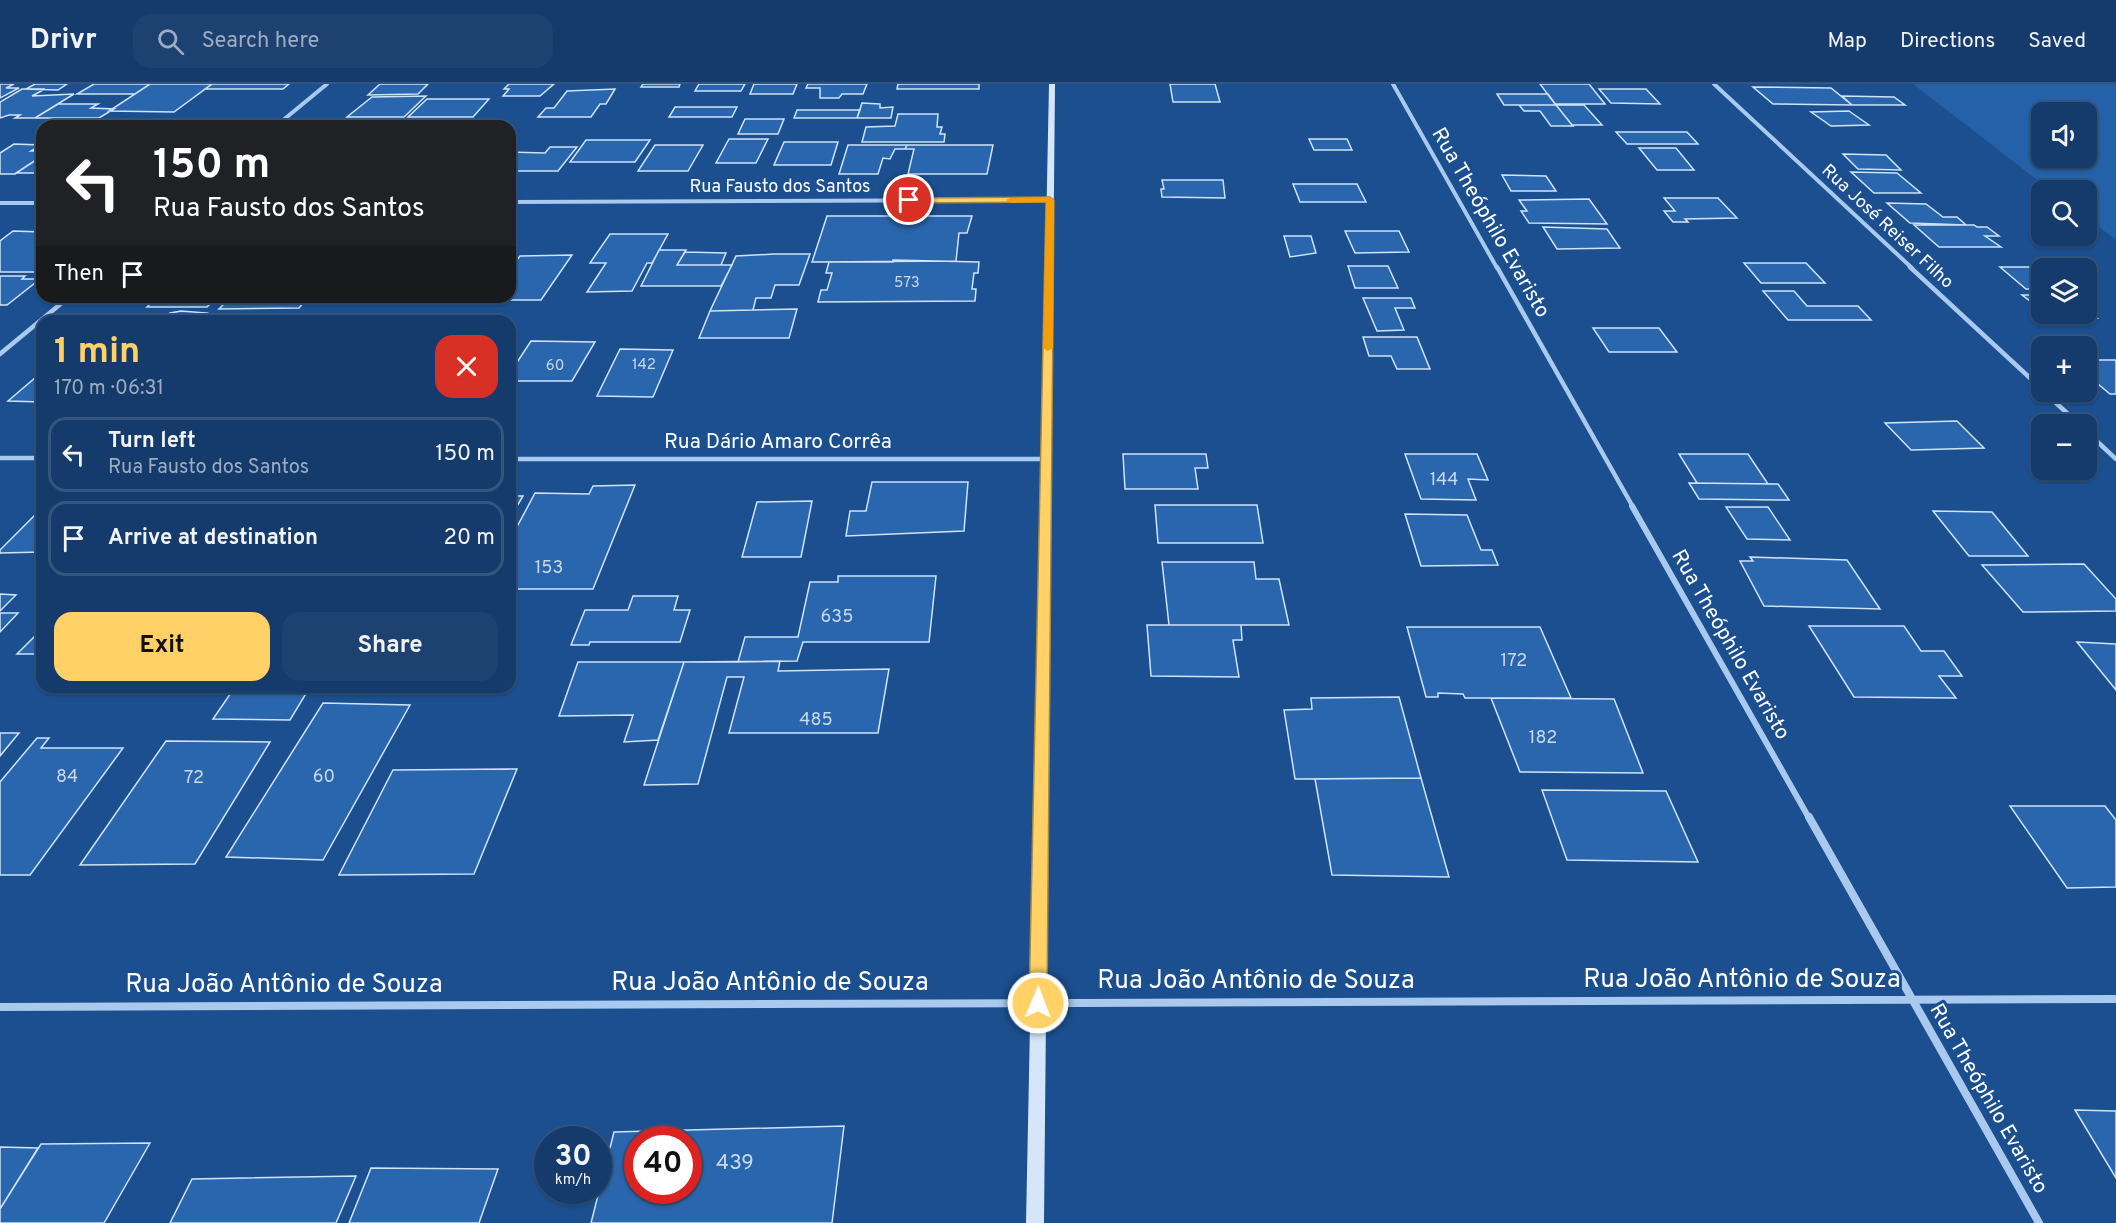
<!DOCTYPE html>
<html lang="en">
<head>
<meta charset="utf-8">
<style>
  body { margin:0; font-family:Overpass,sans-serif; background:#1d4271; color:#f1f3f6; height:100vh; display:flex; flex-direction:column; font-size:22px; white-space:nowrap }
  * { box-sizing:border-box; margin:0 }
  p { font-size:20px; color:#9dadc1 }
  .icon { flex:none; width:33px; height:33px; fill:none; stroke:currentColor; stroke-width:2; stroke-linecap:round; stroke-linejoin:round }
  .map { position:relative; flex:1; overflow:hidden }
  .drawer { position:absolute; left:36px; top:231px; width:480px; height:378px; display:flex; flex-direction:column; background:#143b6b; border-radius:18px; box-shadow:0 2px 4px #0004,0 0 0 2px #33557e }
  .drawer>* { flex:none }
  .hud { position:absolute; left:36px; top:36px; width:480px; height:183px; border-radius:18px; box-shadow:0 2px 4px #0004,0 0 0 2px #33557e; background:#202124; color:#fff; overflow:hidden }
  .buttons { position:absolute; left:2031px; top:18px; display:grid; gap:12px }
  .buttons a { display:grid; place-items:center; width:66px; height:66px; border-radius:12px; background:#143b6b; box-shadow:0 2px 4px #0004,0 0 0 2px #33557e; font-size:30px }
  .speed { position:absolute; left:534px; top:1042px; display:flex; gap:12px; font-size:30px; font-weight:700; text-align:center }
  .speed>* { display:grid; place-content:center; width:78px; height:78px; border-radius:50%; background:#143b6b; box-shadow:0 2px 4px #0004,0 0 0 2px #33557e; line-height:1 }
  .speed small { font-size:15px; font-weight:400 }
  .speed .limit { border:9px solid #d22; background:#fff; color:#111 }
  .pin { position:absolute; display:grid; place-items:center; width:51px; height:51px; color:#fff; margin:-26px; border:3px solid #fff; border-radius:50%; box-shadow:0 2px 6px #0007 }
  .me { position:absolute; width:66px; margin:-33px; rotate:1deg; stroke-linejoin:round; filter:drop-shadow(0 0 4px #0008) }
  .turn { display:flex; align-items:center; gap:21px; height:126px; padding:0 18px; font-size:27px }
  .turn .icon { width:78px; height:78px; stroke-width:2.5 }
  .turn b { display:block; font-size:42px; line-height:51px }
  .then { display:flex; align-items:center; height:57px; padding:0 18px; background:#0003; gap:12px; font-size:22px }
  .round { display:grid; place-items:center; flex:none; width:63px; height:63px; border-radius:18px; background:#1d4271 }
  .headline { display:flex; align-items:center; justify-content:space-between; height:102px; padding:0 18px }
  h1 { font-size:36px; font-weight:700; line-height:45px; color:#ffd166 }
  .cta { display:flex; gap:12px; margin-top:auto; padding:12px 18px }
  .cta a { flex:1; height:69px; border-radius:18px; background:#ffd166; color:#111; font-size:24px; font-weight:700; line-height:69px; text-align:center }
  .cta a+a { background:#1d4271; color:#f1f3f6 }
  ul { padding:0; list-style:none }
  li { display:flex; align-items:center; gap:18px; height:75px; margin:0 12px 9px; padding:0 6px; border:3px solid #33557e; border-radius:18px }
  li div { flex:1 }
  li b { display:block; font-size:22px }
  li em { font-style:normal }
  header { display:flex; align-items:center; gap:36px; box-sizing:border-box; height:84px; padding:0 30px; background:#143b6b; border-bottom:2px solid #33557e }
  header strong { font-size:28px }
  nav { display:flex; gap:33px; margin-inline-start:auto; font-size:21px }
  .search { width:420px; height:54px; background:#1d4271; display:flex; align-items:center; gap:15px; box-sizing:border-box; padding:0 21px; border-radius:18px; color:#9dadc1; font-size:22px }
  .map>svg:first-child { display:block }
  .green { fill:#2461a8; fill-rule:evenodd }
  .building { fill:#2a66ad; stroke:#cfe3fa; stroke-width:1.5; fill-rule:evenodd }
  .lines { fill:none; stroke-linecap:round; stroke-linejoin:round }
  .street-far3 { stroke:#a9c9ee; stroke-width:4 }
  .street-far2 { stroke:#a9c9ee; stroke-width:4.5 }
  .street-far1 { stroke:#a9c9ee; stroke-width:6 }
  .street { stroke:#a9c9ee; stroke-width:8 }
  .secondary { fill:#d6e6fa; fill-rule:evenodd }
  .route { fill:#ffd166; stroke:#a68842; stroke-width:1.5 }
  .slow { fill:#f59e0b }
  .labels { text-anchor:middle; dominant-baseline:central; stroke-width:6; stroke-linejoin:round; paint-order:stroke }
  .far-number-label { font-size:15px; fill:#cad9ea }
  .far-street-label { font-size:18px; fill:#fff; stroke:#1b4f8f }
  .number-label { font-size:18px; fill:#cad9ea }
  .street-label { font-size:21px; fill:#fff; stroke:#1b4f8f }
  .near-number-label { font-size:21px; fill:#cad9ea }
  .near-street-label { font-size:26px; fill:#fff; stroke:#1b4f8f }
</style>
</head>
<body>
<header>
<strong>Drivr</strong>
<div class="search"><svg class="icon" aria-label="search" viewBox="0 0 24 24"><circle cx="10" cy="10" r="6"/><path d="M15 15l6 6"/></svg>Search here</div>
<nav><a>Map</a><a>Directions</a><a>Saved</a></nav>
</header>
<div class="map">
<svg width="2116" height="1139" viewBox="0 0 2116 1139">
  <rect width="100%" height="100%" fill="#1b4f8f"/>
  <path class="green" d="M1913,0h203v156l-29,-22 -1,-28h-36zM2042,28h44v46h-44z"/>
  <path class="building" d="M0,0h14l-8,4h13l-19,10z
    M35,0h32l-9,6 -32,-1z
    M94,0h56l-15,10h-58z
    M150,0h62l-38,28 -65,-1z
    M212,0h77l-6,5h-78z
    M380,0h48l-10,10 -50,1z
    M509,0h45l-14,12h-37l6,-7h-5z
    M643,0h37l-1,3h-38z
    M699,0h46l-4,7h-46z
    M754,0h43l-4,10h-43z
    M808,0h59l-4,10h-21l-3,4h-19v-10h-14z
    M898,0h81v5h-82z
    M1170,0h45l5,18h-47z
    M1540,0h49l16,20h-50z
    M1753,3l78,1 21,17 -79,-1z
    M22,5h23l-13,7 42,-2 -39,24h-20l5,-3h-11l-9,3v-16z
    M615,5l-9,15h-6l-9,13h-53l8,-9h8l13,-17z
    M1599,5h47l14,15 -49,-1z
    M1497,10h51l8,11h-52z
    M426,12l-22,21h-57l25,-20z
    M1842,12l52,1 11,8h-53z
    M427,15h62l-16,18h-65z
    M862,19l18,1v4l13,-1 -2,11h-34z
    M58,20h40l-7,4 23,1 -15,9h-64z
    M1519,21h37l17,21h-22l-11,-15h-16z
    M1556,21h28l18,20h-30z
    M675,23h62l-5,10h-63z
    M797,26h63l-3,8h-63z
    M1849,27l20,14 -38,1 -20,-14z
    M898,30h40l-1,13h5l-2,7h5l-1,8h-82l4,-15 29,-1z
    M745,35h39l-6,15h-40z
    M1616,48h71l11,12h-71z
    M729,55h39l-12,24h-40z
    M1309,55h38l5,11h-38z
    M586,56h64l-15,22h-65z
    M784,58h54l-7,23h-57z
    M14,60l27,1 -10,6h11v5l-27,18h-15v-21z
    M655,61h48l-15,26h-50z
    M848,61h59l-2,4h-10l-5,10 -7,-1 -5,16h-39z
    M907,61h86l-6,29h-79l6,-25h-9z
    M550,63h27l-19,24h-48v-19l35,1z
    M1639,64h37l18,22h-37z
    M1843,70l43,1 15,15 -43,-1z
    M42,72v17h-26z
    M1851,88l46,1 24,20h-47z
    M1502,91l44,1 10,15h-45z
    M1162,96h61l2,18 -63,-1 -1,-8h3z
    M1293,100h64l9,18h-66z
    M1664,114h54l19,20 -52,1 3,3h-15l-9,-11h11z
    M1589,115l18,25 -78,-1 -8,-12h6l-8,-11z
    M1887,119l39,1 17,13h14l9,8 -56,-2z
    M827,132h145l-5,17h-8l-3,28 -144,1z
    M1914,141h60l3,2h10l12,9h-14l16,11h-62z
    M1543,143l64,2 13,19 -63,1z
    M13,147l29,1v40h-42v-31z
    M1345,147h54l10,21 -54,1z
    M610,150h58l-16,29h-5l-15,28 -45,1 19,-29h-16z
    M1284,152h27l5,17 -26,4z
    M659,166h27l-9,15h55l-11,21h-80z
    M685,168l41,1 -5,12h-44z
    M774,170h36l-11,31h-24l-4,13h-15l-3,12 -43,1 26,-55z
    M572,171l-31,45h-50l1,-3h18v-28l10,-13z
    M893,176l86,2 -1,11h-4l-2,16h4l-1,12 -157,1 3,-12h6l5,-17h-6l3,-11h64z
    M1744,179h62l19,20h-64z
    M1348,182h40l10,22h-43z
    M2000,183h46l2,1h-6v21h-16z
    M0,192h25l-3,3h18l-33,26h-7z
    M1763,207h31l13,15h51l13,14h-83z
    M2022,211h20v15z
    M158,213h59l-10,10h-60z
    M231,213h67l-6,5h12l-5,6 -80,1z
    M445,213h28l-6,7h-28z
    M1363,214h48l4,10h-20l9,22 -27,1z
    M797,225l-8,29h-90l11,-27z
    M2086,226l11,8 -44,1 -8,-5h41z
    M181,227l26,2 -9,8h-35l7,-8z
    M1593,244h66l18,24h-68z
    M1363,253h54l13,32h-33l-6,-13h-22z
    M531,257l64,1 -23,39h-62v-8z
    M620,265l53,1 -20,47 -56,-1z
    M2086,276h30v34h-6l-24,-20z
    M42,288v30l-34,-1z
    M1957,337l27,27 -73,2 -26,-27z
    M1123,370h83l2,14h-13l3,21h-73z
    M1405,370h72l11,26 -20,-1 8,21 -55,-1z
    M1679,370h69l20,30 -71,-1z
    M872,398h96l-4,49 -118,5 4,-25h16z
    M1689,399l89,1 11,16 -90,-1z
    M635,401l-42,104h-83v-49l25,-47 54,1 4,-8z
    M510,412h13l-13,22z
    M812,417l-11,56h-59l15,-55z
    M1155,421h102l6,38h-105z
    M1726,423h42l22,33 -43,-1z
    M42,424v44l-42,1v-3z
    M1933,427l59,1 36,44h-59z
    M1405,430l62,1 14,35h11l6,15 -77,1z
    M1750,473l97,3 33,49 -116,-3 -24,-45h13z
    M1162,478h92l2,17h23l10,46h-120z
    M2084,480l32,35v12l-93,1 -41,-47z
    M838,492h98l-7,66h-126l-6,19 -59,1 7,-25h53l12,-55h28z
    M0,510l16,1 -16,16z
    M633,512h45l-4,14h16l-10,32h-90l-1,3h-18l14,-35h43z
    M0,529h18l-18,19z
    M1147,541h94l1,15h-9l6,37 -88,-1z
    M1809,542h95l17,25h23l18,25h-23l17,22 -102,-1z
    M1407,543h133l31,71h-106l-2,-4 -25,-1v4h-12z
    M42,545v25h-25z
    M2077,558l39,2v46z
    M780,577l-2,10 111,-2 -11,64h-149l15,-56h-17l-29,107 -54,1 40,-123z
    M578,578h106l-26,78 -34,2 9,-27 -74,1z
    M235,603h75l-20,33 -77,-1z
    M1399,613l22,81 -126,1 -11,-69 28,-1 -1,-11z
    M1491,614l123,1 29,74 -123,-1z
    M323,619l87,2 -87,155 -97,-3z
    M0,649h19l-19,23z
    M37,654h12l-8,10h82l-93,127h-30v-93z
    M166,657l104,1 -75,122 -115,1z
    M517,685l-43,105 -135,1 54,-105z
    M1421,694l28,99 -117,-2 -17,-96z
    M1542,706l124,1 32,71 -131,-2z
    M2010,722h95l11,14v67l-49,1z
    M2075,1026l41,1v67z
    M844,1042l-12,97h-241l23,-91zM638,1056h50v51h-50z
    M150,1059l-46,80h-104v-14l41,-65z
    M0,1063l38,1 -38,61z
    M371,1084l127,1 -19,54h-130z
    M356,1092l-20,47h-166l22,-44z"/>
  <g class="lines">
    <path class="street-far3" d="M1393,0l104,184
      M1714,0l198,184
      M276,42l51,-42
      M510,118l540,-2
      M0,119h42"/>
    <path class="street-far2" d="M1497,183l136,240
      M1910,183l132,122
      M0,270l69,-57
      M2044,308l35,32
      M2086,347l30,28
      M0,374h42
      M510,375h537"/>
    <path class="street-far1" d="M1632,422l177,312"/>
    <path class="street" d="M1809,733l230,406
      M0,923l2116,-8"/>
    <path class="secondary" d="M1049,0h6l-11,1139h-18z"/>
  </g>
  <path class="route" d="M1050,113l4,3 -7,803 -3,6 -6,2 -6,-2 -3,-6 17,-801 -137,1 -4,-3 4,-2z"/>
  <path class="slow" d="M1050,113l4,3 -1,148 -5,3 -5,-3 3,-146 -36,1 -4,-3 4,-2z"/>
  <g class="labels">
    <g class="far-number-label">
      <text x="907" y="199">573</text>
      <text x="644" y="281">142</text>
      <text x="555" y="282">60</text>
    </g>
    <g class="far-street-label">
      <text x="780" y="103">Rua Fausto dos Santos</text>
      <text transform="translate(1887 143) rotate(43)">Rua José Reiser Filho</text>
    </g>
    <g class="number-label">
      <text x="1444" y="396">144</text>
      <text x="549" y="484">153</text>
      <text x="837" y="533">635</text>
      <text x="1514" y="577">172</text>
      <text x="816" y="636">485</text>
      <text x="1543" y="654">182</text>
      <text x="67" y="693">84</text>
      <text x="324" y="693">60</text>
      <text x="194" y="694">72</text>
    </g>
    <g class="street-label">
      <text transform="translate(1490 139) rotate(60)">Rua Theóphilo Evaristo</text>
      <text x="778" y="358">Rua Dário Amaro Corrêa</text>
      <text transform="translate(1730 561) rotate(60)">Rua Theóphilo Evaristo</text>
      <text transform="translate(1988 1015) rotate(60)">Rua Theóphilo Evaristo</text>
    </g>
    <g class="near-number-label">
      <text x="735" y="1079">439</text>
    </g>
    <g class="near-street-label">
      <text x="1742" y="896">Rua João Antônio de Souza</text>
      <text x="1256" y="897">Rua João Antônio de Souza</text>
      <text x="770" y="899">Rua João Antônio de Souza</text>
      <text x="284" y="901">Rua João Antônio de Souza</text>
    </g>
  </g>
</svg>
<div class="buttons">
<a><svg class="icon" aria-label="sound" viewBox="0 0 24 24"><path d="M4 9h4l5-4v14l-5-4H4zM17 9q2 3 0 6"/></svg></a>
<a><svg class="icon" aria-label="search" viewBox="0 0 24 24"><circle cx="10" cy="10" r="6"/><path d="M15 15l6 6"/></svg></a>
<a><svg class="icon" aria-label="layers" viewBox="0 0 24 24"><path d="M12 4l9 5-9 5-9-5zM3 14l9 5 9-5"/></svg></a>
<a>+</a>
<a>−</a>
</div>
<div class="speed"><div>30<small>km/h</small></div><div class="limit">40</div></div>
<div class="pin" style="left:909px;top:116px;background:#d93025"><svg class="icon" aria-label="arrive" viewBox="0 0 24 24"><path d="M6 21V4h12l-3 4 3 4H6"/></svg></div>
<svg class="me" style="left:1038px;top:919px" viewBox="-20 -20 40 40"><circle r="17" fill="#ffd166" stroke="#fff" stroke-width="3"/><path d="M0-11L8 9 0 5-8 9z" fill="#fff"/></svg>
<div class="hud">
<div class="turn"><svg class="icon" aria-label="left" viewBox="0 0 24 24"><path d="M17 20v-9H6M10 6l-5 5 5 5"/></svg><div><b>150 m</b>Rua Fausto dos Santos</div></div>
<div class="then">Then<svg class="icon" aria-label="arrive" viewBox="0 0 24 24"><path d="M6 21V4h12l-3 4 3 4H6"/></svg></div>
</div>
<section class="drawer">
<div class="headline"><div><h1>1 min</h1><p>170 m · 06:31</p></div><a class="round" style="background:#d93025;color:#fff"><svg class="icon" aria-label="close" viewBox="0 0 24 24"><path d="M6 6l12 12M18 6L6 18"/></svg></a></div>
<ul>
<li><svg class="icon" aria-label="left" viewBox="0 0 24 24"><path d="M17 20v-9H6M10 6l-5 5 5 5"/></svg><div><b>Turn left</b><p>Rua Fausto dos Santos</p></div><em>150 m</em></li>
<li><svg class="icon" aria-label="arrive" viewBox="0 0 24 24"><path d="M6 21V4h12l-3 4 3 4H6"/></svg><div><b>Arrive at destination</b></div><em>20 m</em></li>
</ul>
<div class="cta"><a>Exit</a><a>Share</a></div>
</section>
</div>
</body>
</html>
